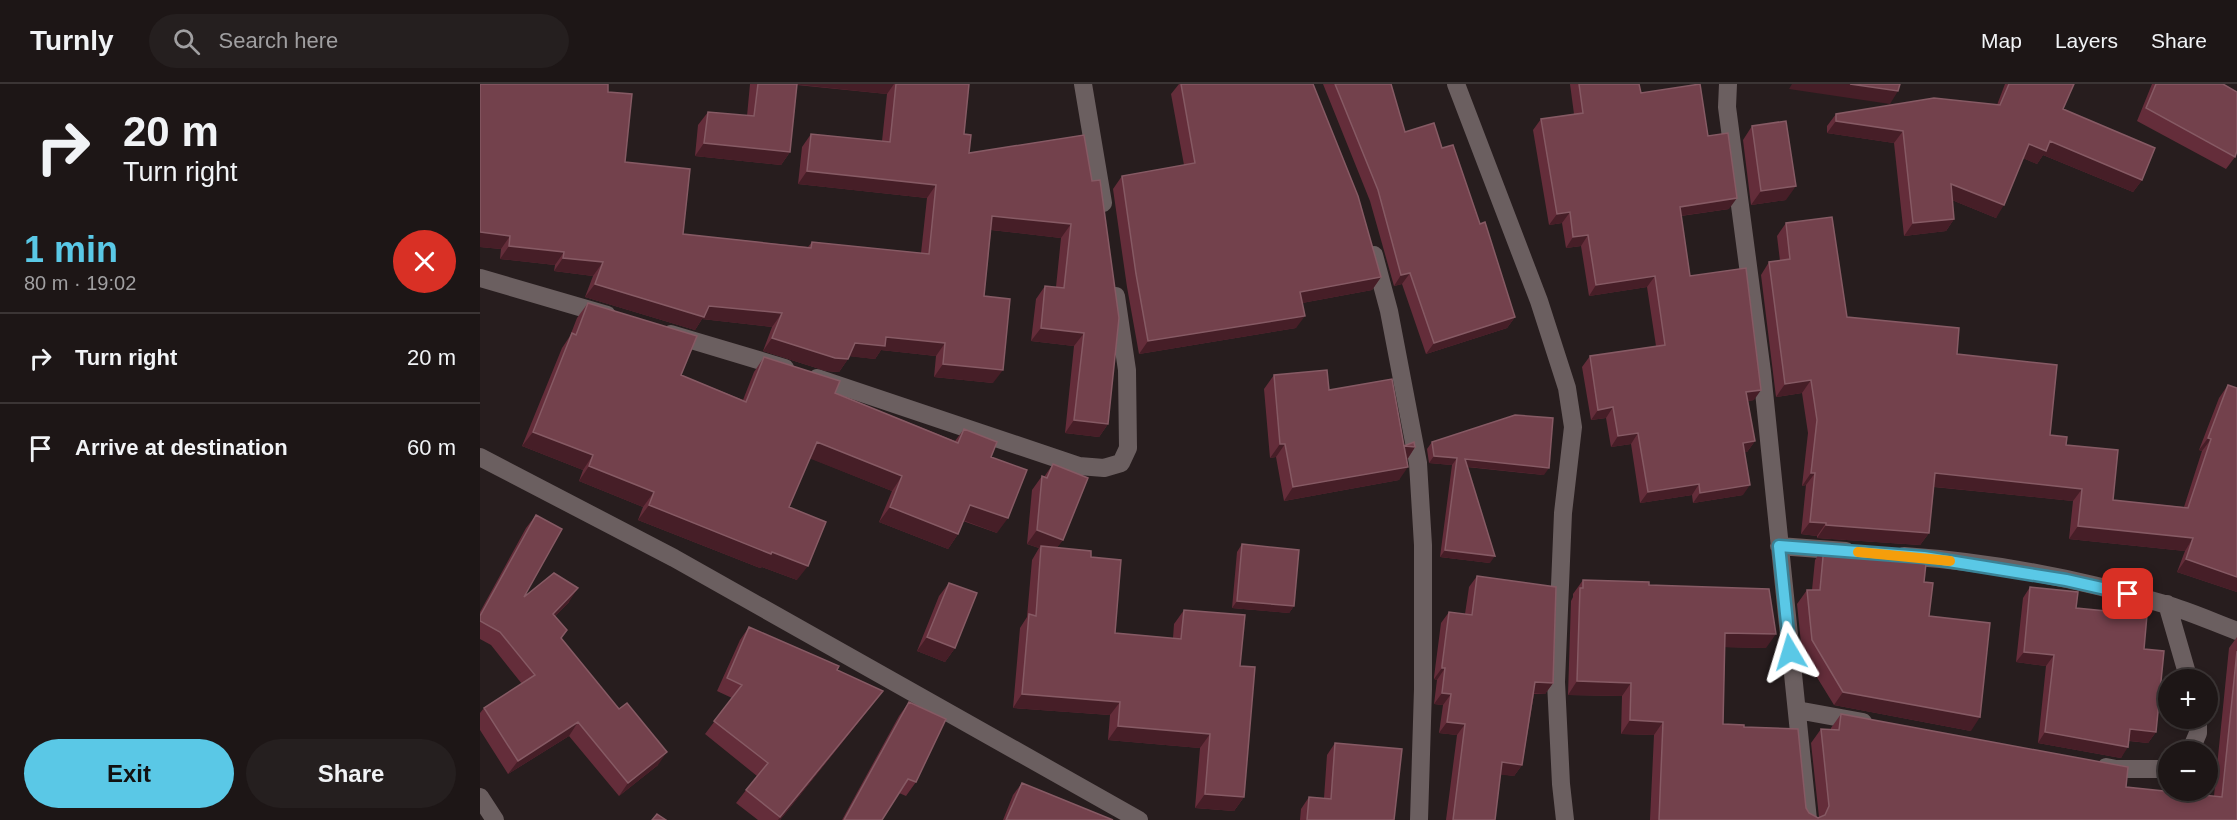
<!DOCTYPE html>
<html lang="en">
<head>
<meta charset="utf-8">
<style>
  body { margin:0; font-family:Helvetica,sans-serif; background:#251f1f; color:#f1f3f6; height:100vh; display:flex; flex-direction:column; font-size:22px; white-space:nowrap }
  * { box-sizing:border-box; margin:0 }
  p { font-size:20px; color:#a09fa1 }
  .icon { flex:none; width:33px; height:33px; fill:none; stroke:currentColor; stroke-width:2; stroke-linecap:round; stroke-linejoin:round }
  .map { position:relative; flex:1; overflow:hidden }
  .details { display:flex; flex-direction:column; background:#1d1616; width:480px }
  .details>* { flex:none }
  .guide { background:#1d1616; color:#f1f3f6; overflow:hidden }
  .fabs { position:absolute; left:1678px; top:585px; display:grid; gap:12px }
  .fabs a { display:grid; place-items:center; width:60px; height:60px; border-radius:50%; background:#1d1616; box-shadow:0 3px 9px #0003,0 0 0 2px #3b3535; font-size:30px }
  .pin { position:absolute; display:grid; place-items:center; width:51px; height:51px; color:#fff; margin:-26px; border-radius:12px; box-shadow:0 3px 9px #0006 }
  .me { position:absolute; width:66px; margin:-33px; rotate:353deg; stroke-linejoin:round; filter:drop-shadow(0 0 4px #0008) }
  .turn { display:flex; align-items:center; gap:21px; height:126px; padding:0 24px; font-size:27px }
  .turn .icon { width:78px; height:78px; stroke-width:2.5 }
  .turn b { display:block; font-size:42px; line-height:51px }
  .round { display:grid; place-items:center; flex:none; width:63px; height:63px; border-radius:32px; background:#251f1f }
  .overview { display:flex; align-items:center; justify-content:space-between; height:102px; padding:0 24px }
  h1 { font-size:36px; font-weight:700; line-height:45px; color:#5ac8e6 }
  .primary-button { display:flex; gap:12px; margin-top:auto; padding:12px 24px }
  .primary-button a { flex:1; height:69px; border-radius:36px; background:#5ac8e6; color:#111; font-size:24px; font-weight:700; line-height:69px; text-align:center }
  .primary-button a+a { background:#251f1f; color:#f1f3f6 }
  ul { padding:0; list-style:none }
  li { display:flex; align-items:center; gap:18px; height:90px; padding:0 24px; border-top:2px solid #3b3535 }
  li div { flex:1 }
  li b { display:block; font-size:22px }
  li em { font-style:normal }
  header { display:flex; align-items:center; gap:36px; box-sizing:border-box; height:84px; padding:0 30px; background:#1d1616; border-bottom:2px solid #3b3535 }
  header strong { font-size:28px }
  nav { display:flex; gap:33px; margin-inline-start:auto; font-size:21px }
  .search { width:420px; height:54px; background:#251f1f; display:flex; align-items:center; gap:15px; box-sizing:border-box; padding:0 21px; border-radius:33px; color:#a09fa1; font-size:22px }
  main { display:flex; flex:1; min-height:0 }
  .map>svg:first-child { display:block }
  .lines { fill:none; stroke-linecap:round; stroke-linejoin:round }
  .minor { stroke:#6b5f60; stroke-width:18 }
  .tertiary { stroke:#6b5f60; stroke-width:18 }
  .wall { fill:#642d3a }
  .shaded-wall { fill:#461e27 }
  .building { fill:#73414c; stroke:#865a64; stroke-width:1.5 }
  .route-casing { stroke:#3a8296; stroke-width:15 }
  .route { stroke:#5ac8e6; stroke-width:10 }
  .slow { stroke:#f59e0b; stroke-width:10 }
</style>
</head>
<body>
<header>
<strong>Turnly</strong>
<div class="search"><svg class="icon" aria-label="search" viewBox="0 0 24 24"><circle cx="10" cy="10" r="6"/><path d="M15 15l6 6"/></svg>Search here</div>
<nav><a>Map</a><a>Layers</a><a>Share</a></nav>
</header>
<main>
<section class="details">
<div class="guide">
<div class="turn"><svg class="icon" aria-label="right" viewBox="0 0 24 24"><path d="M7 20v-9h11M14 6l5 5-5 5"/></svg><div><b>20 m</b>Turn right</div></div>
</div>
<div class="overview"><div><h1>1 min</h1><p>80 m · 19:02</p></div><a class="round" style="background:#d93025;color:#fff"><svg class="icon" aria-label="close" viewBox="0 0 24 24"><path d="M6 6l12 12M18 6L6 18"/></svg></a></div>
<ul>
<li><svg class="icon" aria-label="right" viewBox="0 0 24 24"><path d="M7 20v-9h11M14 6l5 5-5 5"/></svg><div><b>Turn right</b></div><em>20 m</em></li>
<li><svg class="icon" aria-label="arrive" viewBox="0 0 24 24"><path d="M6 21V4h12l-3 4 3 4H6"/></svg><div><b>Arrive at destination</b></div><em>60 m</em></li>
</ul>
<div class="primary-button"><a>Exit</a><a>Share</a></div>
</section>
<div class="map">
<svg width="1757" height="736" viewBox="0 0 1757 736">
  <rect width="100%" height="100%" fill="#271d1e"/>
  <g class="lines">
    <path class="minor" d="M603,0l20,119
      M976,0l83,217 28,87 6,39 -10,86 -7,169 5,102 4,36
      M1248,0l-1,23 35,265 46,448
      M894,171l15,56 29,152 5,82v144l-4,131
      M0,194l127,37
      M191,250l114,34
      M337,294l262,88 25,2 17,-5 7,-15 -1,-78 -11,-74
      M0,373l194,101 465,262
      M1299,462l67,5
      M1424,472c87,6 176,23 260,48 25,7 49,18 73,27
      M1687,520l22,76
      M1317,626l66,12
      M1710,668l8,-19v-15
      M1626,683l10,2h49l4,-2"/>
    <path class="tertiary" d="M0,713l15,23"/>
  </g>
  <path class="wall" d="M0,0l128,8 17,70 58,72 125,13 4,-5 109,11 6,-55 -129,-14 4,-37 9,-13 71,7 5,-47 -90,-9 -7,67 -9,13 -86,-9 3,-31 10,-13 39,4 3,-32h219l-5,50 5,19 115,-18 24,289 -9,13 -34,-4 9,-87 -43,-5 5,-42 9,-13 11,1 5,-49 -70,-8 -7,66 9,87 -59,-6 2,-21 -55,-6 -6,9 -25,-3 -11,16 -13,-1 -63,-20 9,-24 -70,-8 -7,11 -110,-33 8,-21 -39,-5 1,-6 -55,-6 1,-10 -21,-2z
    M699,0h134l68,193 -9,13 -70,13 -6,25 -157,26 -12,-67 -14,-98 9,-13 62,-11 -13,-71z
    M843,0h68l14,48 37,16 38,76 35,93 -8,11 -81,26 -24,-70 -8,2 -24,-85z
    M1090,0h69l2,9 67,43 21,73 -48,7 9,60 64,124 -6,1 7,40 -8,11h-2l-2,43 -50,8 -1,-8 -52,8 -9,-59 -20,3 -5,-29 -15,2 -9,-53 8,-11 66,-10 -9,-59 -58,9 -8,-50 -15,2 -4,-25 -13,2 -16,-95 8,-11 33,-5z
    M1525,0h69l-11,25 79,71 -9,12 -90,-37 -6,9 -14,-6 -27,60 -44,-18 2,19 -8,12 -42,5 -10,-93 -67,-10v-7l9,-12 161,-9z
    M1672,0h71l12,73 -9,12 -89,-48z
    M1272,42l34,74 -35,5 -8,-65z
    M1306,139l61,94 110,37 93,81 16,10 47,55 71,7 18,-56 -3,-1 20,-52 9,-13 9,3v204l-60,-20 8,-21 -116,-12 4,-38 -139,-14 -5,46 -9,12 -103,-7v-2l-16,-2 5,-49 -4,1 6,-53 -6,-40 -26,4 -15,-122 8,-13 11,-1 -3,-25z
    M108,219l93,72 62,25 11,-28 10,-15 71,36 120,48 9,-12 27,28 6,76 -34,-12 -5,13 -10,15 -69,-27 13,-31 -82,-33 -21,49 8,73 -35,-13 -2,1 -122,-48 5,-13 -64,-26 4,-11 -61,-24 40,-98 8,-12 7,-18z
    M794,291l55,15 75,56 11,1 -8,13 -8,20 -115,21 -8,-44 -6,1 -6,-69z
    M952,358l112,33 -77,-8 23,96 -50,-6 12,-92 -23,-2 -2,-14z
    M573,380l10,76 -6,7 34,10 24,76 58,5 1,-14 10,-14 56,56 4,131 -10,14 -39,-3 5,-60 -92,-8 2,-25 -97,-7 7,-80 7,-11 5,-57 7,-12 -12,-4 5,-54 10,-14 2,1z
    M56,431l-12,82 45,5 -14,14 6,22 97,127 -39,31 -50,-60 -61,38 -28,-44v-17l4,-5 38,-24 -31,-39 -11,-6v-27l46,-84z
    M762,460l52,62 -5,7 -57,-5 5,-56z
    M1344,462l100,36 5,34 42,115 -137,-26 -32,-52 -5,-49 10,-14h5l3,-30z
    M997,492l76,107 -8,11h-11l-12,71 -8,11 -14,-2 -5,46h-49l11,-85 -18,-2 4,-28 -9,-1 3,-24 -3,-1v-2l7,-54 8,-11 16,2 4,-27z
    M1103,496l66,5 117,63 -41,-1 -2,77 21,3 62,81 3,5 9,5 1,-1 -8,-74 10,-14 10,1v-2l10,-14 285,73 88,9 15,-148 8,-11v183h-587l4,-85 -33,-1 1,-38 -54,-1 3,-94 2,-4v-3z
    M469,499l6,65 -10,14 -28,-11 22,-55z
    M1550,503l46,21 68,41 12,83 -8,11 -19,-2 -8,17 -83,-15 8,-77 -30,-4 7,-64z
    M269,543l88,43 36,34 -93,116h-22l-22,-17 21,-27 -52,-42 27,-36 -15,-7 23,-51z
    M429,618l7,80 -10,14 -7,-3 -17,27h-40l57,-104z
    M855,659l59,77h-94l1,-11 8,-12 15,1 3,-43z
    M542,699l91,37h-110l10,-25z"/>
  <path class="shaded-wall" d="M312,0h102l-7,10z
    M1312,0h58l48,7 -8,13 -101,-15z
    M1356,37l67,10 -9,12 -67,-10z
    M1570,57l92,39 -9,12 -90,-37 -6,9 -17,-7 9,-13z
    M224,59l86,9 -9,13 -86,-9z
    M327,87l129,14 -9,13 -129,-14z
    M1471,100l53,21 -8,13 -54,-22z
    M1316,102l-10,14 -35,5 10,-14z
    M1257,114l-8,11 -57,8 8,-10z
    M1090,128l-8,11 -13,2 8,-11z
    M512,132l79,8 -10,14 -78,-9z
    M1474,135l-8,12 -42,5 9,-13z
    M0,148l30,4 -9,13 -21,-2z
    M1108,151l-7,11 -15,2 7,-11z
    M29,162l55,6 -9,13 -55,-6z
    M83,174l40,4 -10,14 -39,-5z
    M930,189l-8,11 -8,2 7,-11z
    M1175,192l-8,11 -58,9 7,-11z
    M901,193l-9,13 -81,15 9,-13z
    M115,200l187,29 -10,14 -70,-8 -7,11 -110,-33z
    M825,232l-9,12 -157,26 9,-13z
    M1035,233l-8,11 -81,26 8,-11z
    M561,244l43,5 -10,13 -43,-5z
    M406,253l59,6 -9,13 -55,-6 -6,9 -29,-3 9,-13z
    M292,254l76,21 -9,13 -13,-1 -63,-20z
    M463,280l60,6 -10,13 -59,-6z
    M1331,296l-9,13 -26,4 9,-13z
    M1281,306l-7,10 -15,3 7,-11z
    M1133,323l-7,11 -15,2 7,-10z
    M594,336l34,4 -9,13 -34,-4z
    M53,348l60,23 -10,15 -61,-24z
    M1158,349l-7,11 -20,3 7,-11z
    M1728,354l3,1 -9,12 -3,-1z
    M1275,357l-8,11 -11,1 7,-10z
    M337,358l85,34 -10,15 -86,-34z
    M800,360h5l-9,13 -6,1z
    M924,362l11,1 -9,14z
    M954,372l23,2 -5,7 -23,-2z
    M985,375l84,9 -5,7 -84,-9z
    M109,382l65,26 -11,15 -64,-26z
    M928,383l-9,13 -115,21 9,-14z
    M1331,389h4l-9,12 -4,1z
    M1455,389l147,16 -9,12 -147,-15z
    M1219,400l-7,11 -52,8 8,-11z
    M1270,401l-7,10 -50,8 7,-10z
    M169,421l123,47 36,14 -11,14 -35,-13 -2,1 -122,-48z
    M490,421l38,13 -11,15 -37,-14z
    M410,423l68,27 -10,15 -69,-27z
    M1330,438l16,1 -9,13 -16,-2z
    M1346,441l103,8 -9,12 -103,-7z
    M1598,442l115,12 -8,13 -116,-12z
    M557,446l26,10 -10,13 -12,-7 -2,2 -12,-4z
    M965,466l50,6 -5,7 -50,-6z
    M1706,475l51,18v15l-60,-20z
    M98,504l-9,14 -25,25 9,-13z
    M757,517l57,5 -5,7 -57,-5z
    M1245,549l51,1 -10,14 -51,-1z
    M447,553l28,11 -10,14 -28,-11z
    M1544,568l30,3 -8,11 -30,-4z
    M962,584h3l-8,12 -3,-1z
    M1097,597l54,2 -9,13 -54,-1z
    M1055,598l18,1 -8,11 -17,-1z
    M403,607l-10,13 -93,116h-2z
    M1363,608l137,25 -9,14 -137,-26z
    M962,609l9,1 -8,11 -9,-1z
    M542,610l98,8 -10,13 -97,-7z
    M1150,636l33,2 -9,13 -33,-1z
    M98,638l-9,14 -61,38 10,-13z
    M967,638l18,2 -8,11 -18,-2z
    M638,642l92,8 -10,14 -92,-8z
    M1650,645l26,3 -8,11 -25,-3z
    M1565,648l83,15 -7,11 -83,-15z
    M187,668l-9,13 -39,31 9,-13z
    M1022,678l20,3 -8,11 -20,-2z
    M725,710l39,3 -10,14 -39,-3z"/>
  <path class="building" d="M0,0h128v8l24,2 -7,68 65,7 -7,65 128,14 1,-6 117,12 7,-69 -129,-14 4,-37 79,8 6,-58h73l-5,50 7,1 -2,18 115,-18 8,46 8,-1 19,138 -11,106 -34,-4 10,-87 -43,-5 4,-42 19,2 7,-64 -79,-8 -8,80 26,3 -7,71 -60,-6 2,-21 -59,-6 -1,9 -30,-3 -7,16 -13,-1 -63,-20 10,-25 -73,-7 -5,11 -109,-33 8,-22 -40,-4 1,-6 -55,-6 1,-10 -30,-4z
    M278,0h39l-7,68 -86,-9 4,-31 46,4z
    M701,0h132l45,112 23,81 -81,15 5,24 -157,25 -12,-67 -14,-98 73,-13z
    M855,0h56l14,48 29,-9 8,25 11,-3 27,79 5,-2 30,95 -81,26 -24,-70 -9,2 -23,-85z
    M1099,0h60l2,9 59,-9 8,52 20,-3 9,65 -57,9 10,69 56,-8 15,122 -15,2 9,49 -12,2 7,42 -50,8 -1,-9 -51,8 -10,-59 -20,3 -5,-29 -15,3 -8,-54 75,-11 -10,-69 -59,9 -8,-50 -15,2 -3,-25 -13,2 -16,-95 42,-6z
    M1370,0h50l-2,7z
    M1529,0h65l-11,25 92,39 -13,32 -92,-39 -4,10 -17,-7 -25,61 -53,-21 3,35 -41,4 -10,-92 -67,-10v-7l98,-16 66,7z
    M1676,0h67l14,8v59l-2,6 -89,-49z
    M1306,37l10,65 -35,5 -9,-65z
    M1352,133l15,100 112,11 -2,26 100,11 -7,70 17,2 -1,8 52,5 -5,50 75,8 23,-69 -3,-1 20,-53 9,3v189l-51,-18 7,-21 -115,-12 4,-37 -147,-16 -6,60 -103,-8v-2l-16,-1 5,-49h-4l6,-53 -6,-40 -26,4 -16,-122 21,-3 -4,-36z
    M108,219l109,33 -16,39 65,27 18,-45 76,24 -5,12 123,50 6,-14 33,13 -6,15 36,13 -19,48 -38,-13 -12,29 -68,-27 12,-31 -85,-34 -28,65 37,15 -18,44 -36,-14 -1,2 -122,-49 5,-13 -65,-26 4,-11 -60,-23 39,-99 4,2z
    M847,286l2,20 63,-11 12,67 10,-4 1,5 -11,-1 4,21 -115,20 -8,-43h-5l-6,-69z
    M1035,331l38,3 -4,50 -84,-9 30,97 -50,-6 12,-92 -23,-2 -2,-14z
    M573,380l35,14 -25,62 -26,-10 5,-54 5,2z
    M56,431l26,14 -38,68 30,-24 24,15 -25,26 14,16 -6,8 58,71 8,-6 40,49 -39,31 -50,-61 -60,39 -34,-53 51,-33 -35,-43 -20,-11v-5z
    M762,460l57,6 -5,56 -57,-5z
    M561,462l50,5v6l30,3 -6,73 66,6 3,-29 61,5 -5,51 15,1 -11,130 -39,-3 5,-60 -92,-8 2,-24 -98,-8 7,-80 7,2z
    M1344,462l103,8 -3,28 9,1 -4,33 61,7 -10,94 -137,-25 -31,-52 -5,-50h13z
    M997,492l79,11 -3,96 -18,-1 -13,83 -20,-3 -7,58h-42l12,-96 -18,-2 4,-28 -9,-1 3,-25h-3v-2l7,-54 23,3z
    M1103,496l66,2v3l120,4 7,45 -51,-1 -2,91 21,1v2l54,2 8,79 3,5 9,5 7,-3 4,-9 -8,-77 18,1 2,-16 287,53 -2,20 96,10 15,-146v169h-578l4,-98 -33,-2 1,-37 -54,-2 3,-93h3z
    M469,499l28,10 -22,55 -28,-11z
    M1550,503l48,5 -2,16 71,7 -3,34 20,2 -8,81 -26,-3 -2,18 -83,-15 9,-77 -30,-3z
    M269,543l90,39 -2,4 46,21 -103,126 -34,-27 22,-27 -54,-42 28,-36 -15,-7z
    M429,618l37,17 -30,63 -8,-3 -26,41h-38z
    M855,659l67,6 -8,71h-87l2,-23 22,2z
    M542,699l91,37h-107z
    M177,730l9,6h-14z"/>
  <g class="lines">
    <defs>
      <path id="route" d="M1310,568l-11,-106 145,11 142,23 62,14"/>
    </defs>
    <use href="#route" class="route-casing"/>
    <use href="#route" class="route"/>
    <path class="slow" d="M1378,468l92,9"/>
  </g>
</svg>
<div class="fabs">
<a>+</a>
<a>−</a>
</div>
<div class="pin" style="left:1648px;top:510px;background:#d93025"><svg class="icon" aria-label="arrive" viewBox="0 0 24 24"><path d="M6 21V4h12l-3 4 3 4H6"/></svg></div>
<svg class="me" style="left:1310px;top:568px" viewBox="-20 -20 40 40"><path d="M0-17L14 15 0 8-14 15z" fill="#5ac8e6" stroke="#fff" stroke-width="4"/></svg>
</div>
</main>
</body>
</html>
